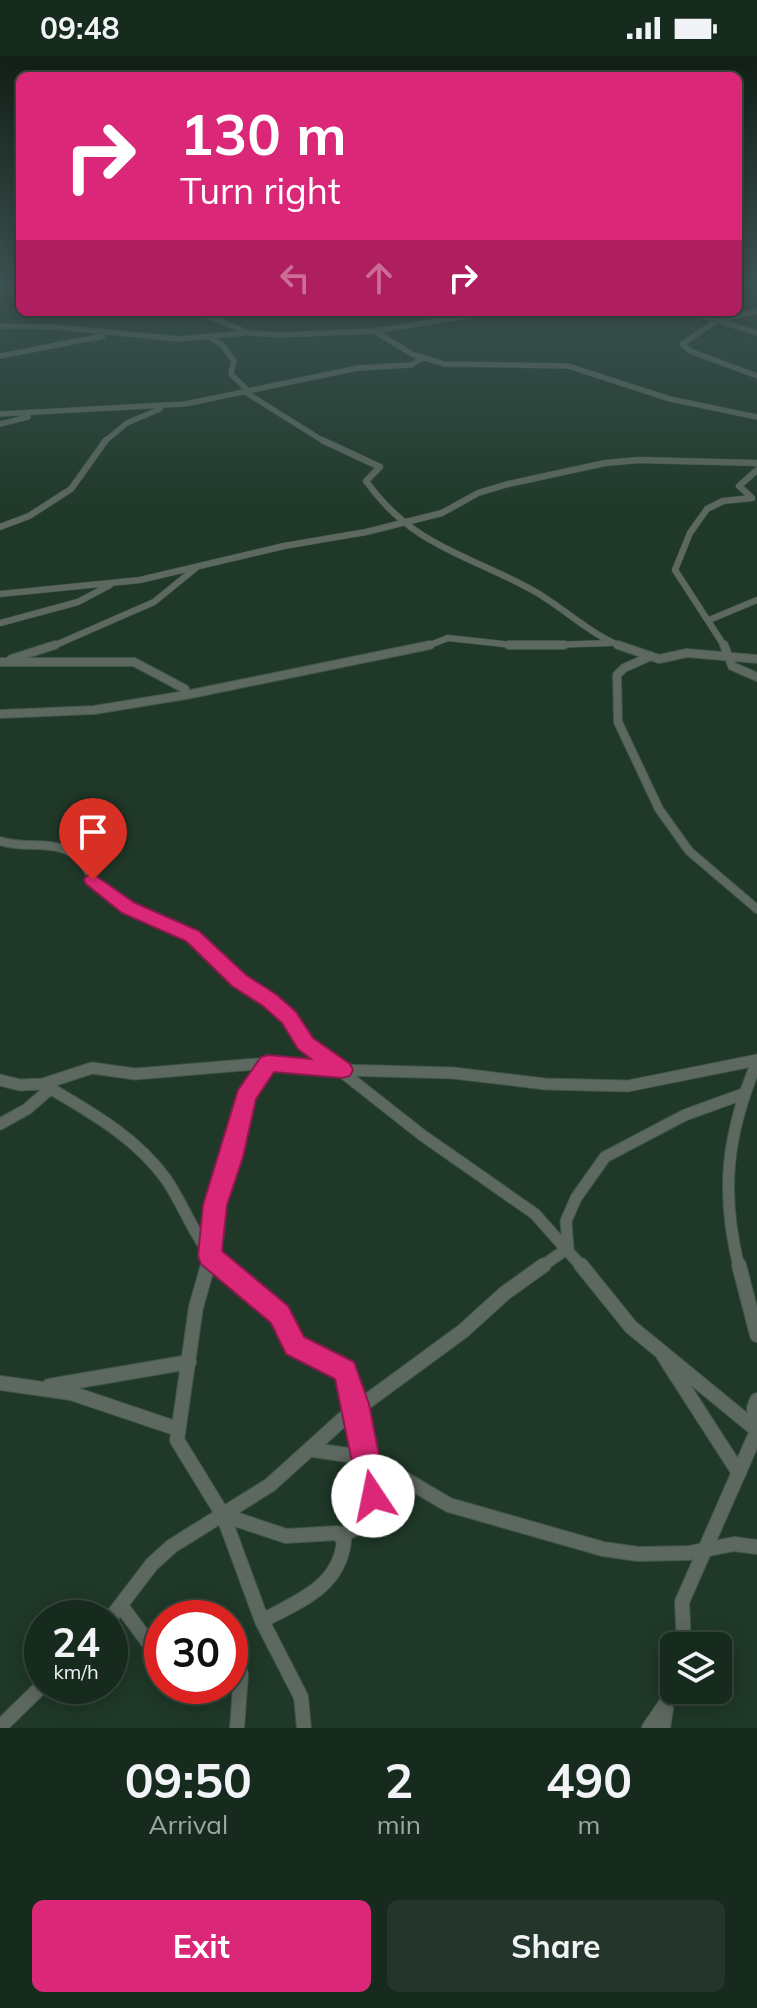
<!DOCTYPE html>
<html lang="en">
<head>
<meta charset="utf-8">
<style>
  body { margin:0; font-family:Mulish,sans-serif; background:#24362b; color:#f1f3f6; height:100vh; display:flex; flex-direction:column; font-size:30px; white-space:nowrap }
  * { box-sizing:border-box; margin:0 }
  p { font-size:26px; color:#9ea7a4 }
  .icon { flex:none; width:44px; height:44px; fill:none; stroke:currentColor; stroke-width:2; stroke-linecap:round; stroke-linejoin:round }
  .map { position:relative; height:1672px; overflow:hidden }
  .side { display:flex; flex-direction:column; background:#172a1e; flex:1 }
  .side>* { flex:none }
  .hud { position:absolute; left:16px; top:16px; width:726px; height:244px; border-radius:12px; box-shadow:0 4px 20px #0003,0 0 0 2px #36463c; background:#db2777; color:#fff; overflow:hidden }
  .buttons { position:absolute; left:660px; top:1576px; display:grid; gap:16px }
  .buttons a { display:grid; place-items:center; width:72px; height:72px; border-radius:12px; background:#172a1e; box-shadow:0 4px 20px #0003,0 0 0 2px #36463c; font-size:40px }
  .speed { position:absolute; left:24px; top:1544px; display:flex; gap:16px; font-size:40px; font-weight:700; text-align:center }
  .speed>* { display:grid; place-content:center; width:104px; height:104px; border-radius:50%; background:#172a1e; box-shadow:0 4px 20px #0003,0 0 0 2px #36463c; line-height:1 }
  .speed small { font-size:20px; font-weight:400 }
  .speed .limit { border:12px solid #d22; background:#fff; color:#111 }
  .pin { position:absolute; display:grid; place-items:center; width:68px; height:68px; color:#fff; margin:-82px -34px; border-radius:50% 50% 50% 0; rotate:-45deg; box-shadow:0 0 8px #0007 }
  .pin .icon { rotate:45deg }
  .me { position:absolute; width:88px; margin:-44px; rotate:349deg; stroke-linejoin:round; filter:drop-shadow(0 0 6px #0008) }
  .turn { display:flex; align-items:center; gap:28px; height:168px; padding:0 32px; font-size:36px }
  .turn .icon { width:104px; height:104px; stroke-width:2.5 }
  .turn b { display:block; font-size:56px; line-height:68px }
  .lanes { display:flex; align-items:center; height:76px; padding:0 32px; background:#0003; justify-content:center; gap:40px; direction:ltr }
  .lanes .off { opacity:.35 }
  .eta { display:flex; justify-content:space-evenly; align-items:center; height:136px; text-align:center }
  .eta b { font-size:48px; font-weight:700; line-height:56px }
  .button { display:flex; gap:16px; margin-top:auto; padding:16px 32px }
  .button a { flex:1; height:92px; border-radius:12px; background:#db2777; color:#fff; font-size:32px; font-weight:700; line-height:92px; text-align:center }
  .button a+a { background:#24362b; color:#f1f3f6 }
  .status { display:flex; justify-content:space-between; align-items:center; height:56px; padding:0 40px; background:#172a1e; direction:ltr }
  .status svg { height:22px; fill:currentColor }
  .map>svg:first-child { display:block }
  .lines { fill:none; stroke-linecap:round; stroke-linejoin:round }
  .minor-far4-casing { stroke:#3e5647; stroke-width:6 }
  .minor-far3-casing { stroke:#3e5647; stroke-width:7 }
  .minor-far2-casing { stroke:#3e5647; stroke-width:10 }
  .minor-far1-casing { stroke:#3e5647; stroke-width:13 }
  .minor-casing { stroke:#3e5647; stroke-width:16 }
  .minor-far4 { stroke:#5d6860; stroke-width:5 }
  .minor-far3 { stroke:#5d6860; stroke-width:6 }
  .minor-far2 { stroke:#5d6860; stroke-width:8 }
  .minor-far1 { stroke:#5d6860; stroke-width:11 }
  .minor { stroke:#5d6860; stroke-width:14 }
  .route { fill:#db2777; stroke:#8e194d; stroke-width:2 }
</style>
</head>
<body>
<div class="status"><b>09:48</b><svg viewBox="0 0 49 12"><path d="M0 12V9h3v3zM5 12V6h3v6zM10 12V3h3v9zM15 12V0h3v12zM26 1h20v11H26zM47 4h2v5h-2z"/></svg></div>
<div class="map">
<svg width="757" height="1672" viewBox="0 0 757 1672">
  <rect width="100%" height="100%" fill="#1f3828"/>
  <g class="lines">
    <defs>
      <path id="minor-far4" d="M0,236l20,2
        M757,255l-39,9 -36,24 8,7 67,25
        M197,256l52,21 32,2 93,-4 119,-19
        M691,256l66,21
        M0,270l56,1 123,12 66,-6
        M374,275l38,23 32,10 124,2 102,33 87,18
        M210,281l12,8 12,16 -3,13 15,15 -1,3 80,50
        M0,300l103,-20
        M0,358l185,-10 173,-36 53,-3 12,-7
        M0,368l28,-7
        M104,386l23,-19 33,-14"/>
      <path id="minor-far3" d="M322,384l58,27 -14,14c48,67 102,73 168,110 30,17 57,44 89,56
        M0,471l29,-11 42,-27 35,-49
        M0,538l140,-14 144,-34 82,-14 76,-19 36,-20 30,-9 97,-21 34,-3 118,3
        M709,564l48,-20
        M0,567l78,-21 32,-17
        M51,591l103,-45 43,-35
        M425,591l23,-9 74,8 88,-3
        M725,591l-50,-77 15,-37 17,-24 16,-8 29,-3 -13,-12 18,-16"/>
      <path id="minor-far2" d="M509,589h55
        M618,589l41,14 28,-6 70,6
        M724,589l8,21 25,11
        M651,600l-27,12 -7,7 1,47 41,87 30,42 68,58
        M11,603l44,-14
        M0,606h134l51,27 1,6 244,-50
        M0,658l94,-4 92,-15
        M0,785c26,9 57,-3 79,17 6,5 9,15 14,21 12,17 34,28 52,36"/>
      <path id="minor-far1" d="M140,857l53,23 46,45 31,19 19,18 16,25 117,92 113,79 47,53
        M0,1024l20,5 23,-1 49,-16 43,6 133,-11 74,7 111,3 92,11 83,2 129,-26
        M43,1028c45,27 91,51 123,95 20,29 30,65 57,88
        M0,1068l27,-15 23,-20
        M568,1192l-2,-27 10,-23 29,-41 80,-42 58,-21
        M207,1211l8,-62 31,-108 22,-34
        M541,1211l27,-19
        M739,1211c-19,-76 -12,-133 18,-205"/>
      <path id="minor" d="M208,1209l-12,42 -19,133 46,75 39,106 39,76 3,31
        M221,1209l59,49 15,31 50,26 11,33 22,114 -36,17
        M581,1209l50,62 126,103
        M739,1209l18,70
        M663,1299l76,118
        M0,1327l71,10 107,36
        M49,1330l140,-24
        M757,1344l-3,8 3,19
        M313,1394l56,8 80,47 154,44 35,5 51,-1 45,-9 23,3
        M223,1459l63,21 52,-3 6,8c-5,47 -46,60 -82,80
        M122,1551l40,54
        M110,1563l42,-55 20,-18 98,-61 73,-66 120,-88 42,-38 39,-28
        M684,1590l-2,-44 75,-171
        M230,1619l11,-1 -4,54
        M0,1671l42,-41
        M649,1672l26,-38
        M663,1672l3,-19"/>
    </defs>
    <use href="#minor-far4" class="minor-far4-casing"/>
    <use href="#minor-far3" class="minor-far3-casing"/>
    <use href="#minor-far2" class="minor-far2-casing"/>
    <use href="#minor-far1" class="minor-far1-casing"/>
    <use href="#minor" class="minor-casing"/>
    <use href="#minor-far4" class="minor-far4"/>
    <use href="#minor-far3" class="minor-far3"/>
    <use href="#minor-far2" class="minor-far2"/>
    <use href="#minor-far1" class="minor-far1"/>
    <use href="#minor" class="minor"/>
  </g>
  <linearGradient id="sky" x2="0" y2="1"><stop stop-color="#111f16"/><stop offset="0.49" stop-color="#3c5353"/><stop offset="1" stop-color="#3c5353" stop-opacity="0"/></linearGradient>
  <rect width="757" height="463" fill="url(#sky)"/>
  <path class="route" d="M93,818l42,29 64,28 47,44 31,20 19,17 17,26 37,26 3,6 -3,6 -8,2 -68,-6 -18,27 -13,58 -16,48 -5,46 66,55 16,31 50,25 15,42 18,92 -4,10 -10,4 -10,-4 -4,-10 -24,-117 -49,-25 -15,-31 -70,-59 -3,-8 5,-51 35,-115 23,-33 7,-2 43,4 -13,-10 -16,-26 -19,-17 -31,-20 -46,-45 -64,-28 -36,-29 -2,-4 2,-4z"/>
</svg>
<div class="buttons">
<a><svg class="icon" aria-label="layers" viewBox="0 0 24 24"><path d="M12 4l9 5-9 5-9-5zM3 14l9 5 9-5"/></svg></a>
</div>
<div class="speed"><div>24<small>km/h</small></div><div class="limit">30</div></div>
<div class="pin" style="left:93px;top:824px;background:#d93025"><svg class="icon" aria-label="arrive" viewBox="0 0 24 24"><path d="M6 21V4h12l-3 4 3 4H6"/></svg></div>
<svg class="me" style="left:373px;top:1440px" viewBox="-20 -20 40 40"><circle r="19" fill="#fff"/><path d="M0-13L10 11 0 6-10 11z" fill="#db2777"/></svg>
<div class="hud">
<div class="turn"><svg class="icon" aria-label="right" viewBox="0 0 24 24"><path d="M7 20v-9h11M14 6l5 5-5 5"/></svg><div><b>130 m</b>Turn right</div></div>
<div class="lanes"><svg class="icon off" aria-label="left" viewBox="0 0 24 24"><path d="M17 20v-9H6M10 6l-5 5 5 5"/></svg><svg class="icon off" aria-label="ahead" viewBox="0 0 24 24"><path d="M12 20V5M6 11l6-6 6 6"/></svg><svg class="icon" aria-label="right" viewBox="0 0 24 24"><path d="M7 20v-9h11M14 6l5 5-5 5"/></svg></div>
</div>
</div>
<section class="side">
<div class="eta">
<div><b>09:50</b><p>Arrival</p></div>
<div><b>2</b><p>min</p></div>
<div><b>490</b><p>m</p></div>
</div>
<div class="button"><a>Exit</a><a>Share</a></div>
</section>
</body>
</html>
